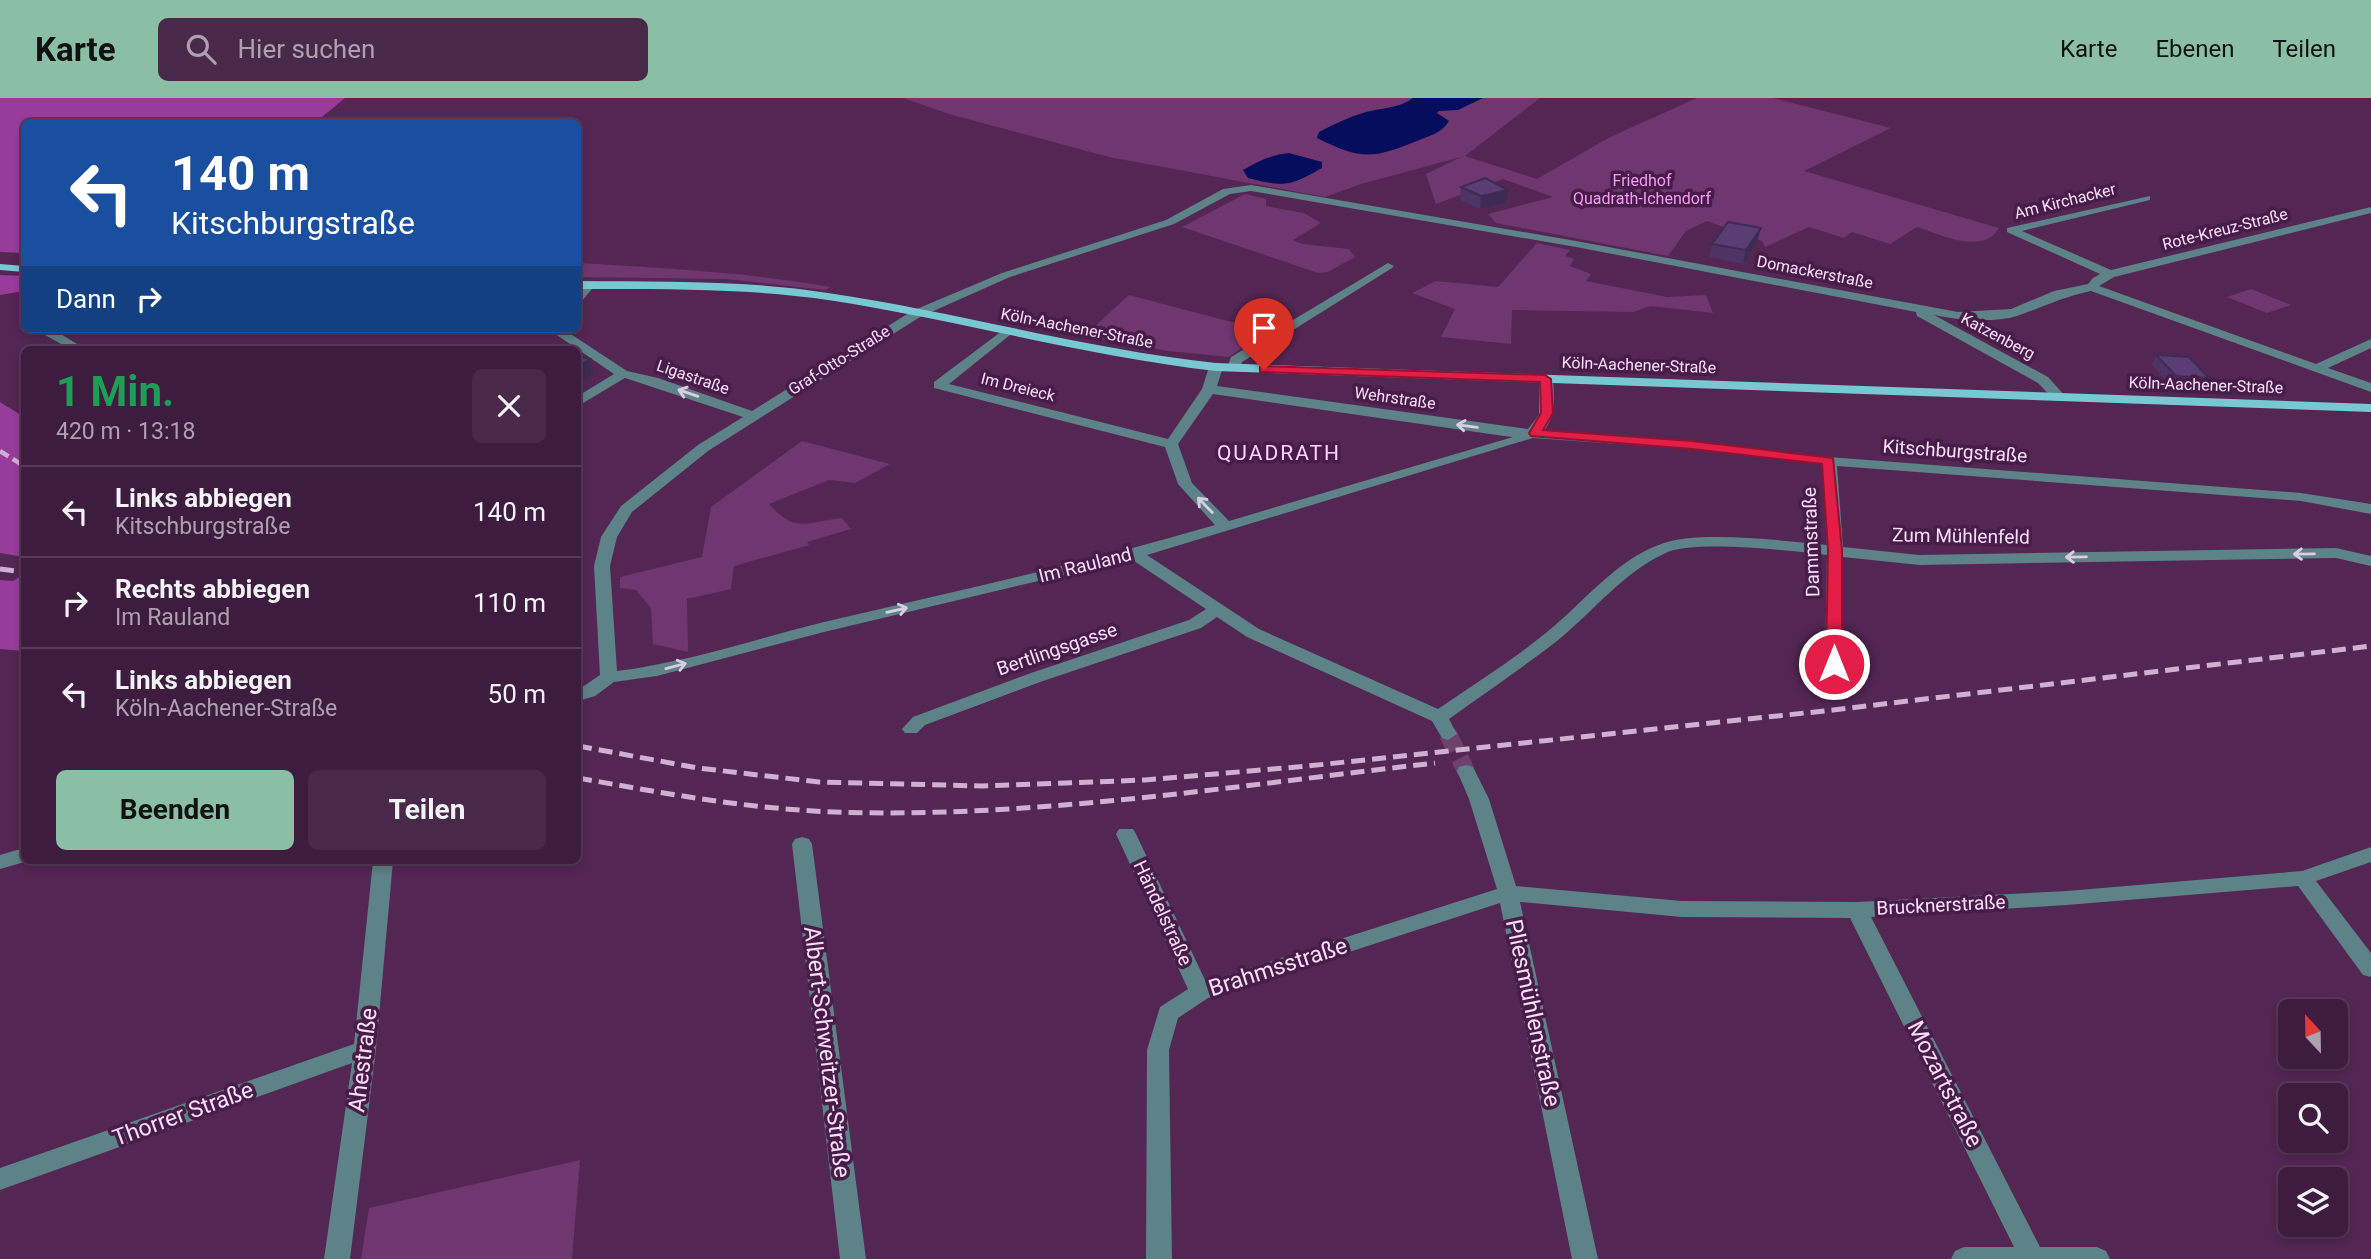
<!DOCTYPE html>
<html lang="de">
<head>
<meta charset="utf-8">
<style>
  body { margin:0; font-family:Roboto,sans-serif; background:#49294a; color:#f1f3f6; height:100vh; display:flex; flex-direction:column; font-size:26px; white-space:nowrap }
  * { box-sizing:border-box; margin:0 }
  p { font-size:23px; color:#ada1b0 }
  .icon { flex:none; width:38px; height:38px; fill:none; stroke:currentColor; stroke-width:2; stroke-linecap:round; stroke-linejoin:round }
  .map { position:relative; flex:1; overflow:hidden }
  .sheet { position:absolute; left:21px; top:248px; width:560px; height:518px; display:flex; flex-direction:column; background:#3e1c3f; border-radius:10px; box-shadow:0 4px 10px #0003,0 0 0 2px #573a59 }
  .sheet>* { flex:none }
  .hud { position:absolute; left:21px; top:21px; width:560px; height:214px; border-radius:10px; box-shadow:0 4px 10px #0003,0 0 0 2px #573a59; background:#1a4fa0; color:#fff; overflow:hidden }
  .needle { width:46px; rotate:338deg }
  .fabs { position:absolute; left:2278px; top:901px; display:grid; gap:14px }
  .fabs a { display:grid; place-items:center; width:70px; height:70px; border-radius:10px; background:#3e1c3f; box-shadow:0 4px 10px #0003,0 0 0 2px #573a59; font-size:35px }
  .pin { position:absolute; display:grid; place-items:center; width:60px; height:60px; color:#fff; margin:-72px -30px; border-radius:50% 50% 50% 0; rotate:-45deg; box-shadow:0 0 7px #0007 }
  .pin .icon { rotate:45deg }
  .me { position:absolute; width:77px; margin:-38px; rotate:0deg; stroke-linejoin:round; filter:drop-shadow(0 0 5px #0008) }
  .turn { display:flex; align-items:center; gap:24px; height:147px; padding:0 35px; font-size:32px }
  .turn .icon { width:91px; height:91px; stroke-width:2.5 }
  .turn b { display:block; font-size:49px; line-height:60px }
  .then { display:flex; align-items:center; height:66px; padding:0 35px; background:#0003; gap:14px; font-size:26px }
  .round { display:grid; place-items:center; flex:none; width:74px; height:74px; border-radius:10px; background:#49294a }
  .overview { display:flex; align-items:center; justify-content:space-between; height:119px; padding:0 35px }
  h1 { font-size:42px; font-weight:700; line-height:52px; color:#1e9e55 }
  .button { display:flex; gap:14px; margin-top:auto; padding:14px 35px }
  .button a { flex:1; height:80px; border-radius:10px; background:#8abfa5; color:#111; font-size:28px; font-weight:700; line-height:80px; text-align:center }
  .button a+a { background:#49294a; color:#f1f3f6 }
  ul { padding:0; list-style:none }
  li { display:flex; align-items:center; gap:21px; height:91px; padding:0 35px; border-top:2px solid #573a59 }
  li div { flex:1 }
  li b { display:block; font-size:26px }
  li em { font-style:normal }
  header { display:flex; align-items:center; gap:42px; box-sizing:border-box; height:98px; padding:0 35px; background:#8abfa5; color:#111 }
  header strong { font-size:33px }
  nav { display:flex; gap:38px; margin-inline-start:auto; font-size:24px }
  .search { width:490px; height:63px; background:#49294a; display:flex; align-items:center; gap:18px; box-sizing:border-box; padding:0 24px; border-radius:10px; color:#ada1b0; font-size:26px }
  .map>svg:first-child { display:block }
  .green { fill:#6f3670 }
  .forest { fill:#973c9a }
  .water { fill:#050d5c }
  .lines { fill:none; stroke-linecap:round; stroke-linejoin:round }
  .minor-tunnel { stroke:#6c426d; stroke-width:18; stroke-dasharray:18 9; stroke-linecap:butt }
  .minor { fill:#5d8287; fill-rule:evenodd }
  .major { fill:#78c8d2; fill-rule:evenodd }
  .rail-far1 { stroke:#d0b0d0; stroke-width:4.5; stroke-dasharray:10 5; stroke-linecap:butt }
  .rail { stroke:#d0b0d0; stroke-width:5; stroke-dasharray:14 7; stroke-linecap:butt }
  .wall { fill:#4d3464 }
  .shaded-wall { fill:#3e2b51 }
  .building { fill:#593d74; stroke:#3e2b51; stroke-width:2 }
  .oneway { stroke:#dacce2 }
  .route { fill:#e11d48; stroke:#92132f; stroke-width:2 }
  .labels { text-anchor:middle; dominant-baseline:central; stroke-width:7; stroke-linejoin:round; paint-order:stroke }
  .far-park-label { font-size:16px; fill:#f69bf7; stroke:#481c49 }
  .far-street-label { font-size:16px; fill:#f9def9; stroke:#481c49 }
  .street-label { font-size:19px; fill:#f9def9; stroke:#481c49 }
  .neighbourhood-label { font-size:21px; letter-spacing:2px; fill:#fed2fd; stroke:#481c49 }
  .near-street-label { font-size:23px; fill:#f9def9; stroke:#481c49 }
</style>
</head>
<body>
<header>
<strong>Karte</strong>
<div class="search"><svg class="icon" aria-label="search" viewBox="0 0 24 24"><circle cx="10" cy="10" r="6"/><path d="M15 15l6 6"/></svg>Hier suchen</div>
<nav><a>Karte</a><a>Ebenen</a><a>Teilen</a></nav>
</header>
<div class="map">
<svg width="2371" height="1161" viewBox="0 0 2371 1161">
  <rect width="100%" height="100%" fill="#532654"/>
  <path class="green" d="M903,0h637l-75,58 72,23 73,-42 87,-39h76l118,30 -87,43 195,57c-16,28 -60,6 -82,-1l-27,17 -38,-12 -8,6 -35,-11 -44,20 -3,-6 -55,-20 -21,10 -18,25 -172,-33 -8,-9 65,-17 -50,-18 -67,25 -10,-30 35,-17 -100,27 -36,13 -216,-40 -160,-43z
    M1245,96l21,5v7l38,7 17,10 -28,17 10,4 46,5 6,8 -27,15 -10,1 -136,-46z
    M1537,145l33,7 -5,6 9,3 -4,7 21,8 -5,7 81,16 39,-2 7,18 -63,-7 -17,6 -121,-2 -1,34 -70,-7 14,-28 -43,-16 24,-12 62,6z
    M578,165c85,5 168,9 253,24l-6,3 -99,-11 -148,-2z
    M2251,191l40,16 -24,8 -40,-16z
    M1129,197l137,36 -37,26 -61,-6 -84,-15z
    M802,343l88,23 -35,19 -26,-3 -60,24c27,30 37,18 73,14l9,11 -44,13 2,3 -75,21 -3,23 -44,10 1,53 -35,-8 -2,-36 -15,-18 -16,-2v-11l82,-20 9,-50z
    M580,1062l-8,99h-211l8,-51z"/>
  <path class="forest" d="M0,0h345l-29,24h-292v131l-24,-1z
    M0,177l24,1v15l-24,4z
    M0,304l24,15v140l-24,-4z
    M24,476v77l-24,-2v-69l13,1z"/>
  <path class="water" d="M1413,0h70l-25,12 -19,1 -2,2 12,8c-8,13 -19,14 -32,20 -45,18 -56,19 -100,-3l2,-6c15,-8 30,-15 47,-20 15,-4 35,-4 47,-14z
    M1289,55l33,9v6c-34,19 -37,19 -74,10l-5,-8c15,-9 28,-15 46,-17z"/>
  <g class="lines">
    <path class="minor-tunnel" d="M1448,636l18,37"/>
    <path class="minor" d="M1251,87l325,56 382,71 53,-3 43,-18 34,-7 5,-6 7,-4 -93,-42v-4l143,-32v4l-128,31 89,39 260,-63v6l-257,64 -15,9 217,78 55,-25v9l-43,20 43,15v9l-280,-101c-29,6 -47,16 -74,25 -23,7 -60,4 -83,-1l114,62 18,20 -7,4 -5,-1 -16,-17 -121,-67 -1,-4 -340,-65 -325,-56 -21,3 -56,30 -164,53 -90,40 -212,134 -76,61 -15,25 -7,29 7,105c71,-9 138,-32 207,-49 131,-31 262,-59 391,-97l-37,-41 -13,-37 -231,-59v-6l72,-54 4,1v6l-61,49 219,55 34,-50 7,-22 7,-4 7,4 -6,19 311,43 11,-14v-36l7,-4 7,4c1,19 3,35 -9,52l148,10 137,16 472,36 70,11v10l-70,-13 -464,-35 6,81 76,8 417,-7 35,8v10l-35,-8 -417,7 -76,-8v107l-9,5 -9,-5 2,-109c-34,-4 -129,-15 -159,-3 -43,18 -75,60 -111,89 -35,27 -72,52 -108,78l8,15 -9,6 -6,-2 -10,-17 -185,-84 -30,-20 -16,11 -158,53 -118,44 -8,8h-12l-3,-4 11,-12 118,-44 158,-53 17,-11 -75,-50 -307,73 -167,44 -43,6 -19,14 -17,5v-11l22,-15 -6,-109 7,-29 20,-31 77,-61 45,-28 -118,-39 -47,28v-10l36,-22 -66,-45h15l64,42 31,7 94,33 160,-100 90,-38 164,-53 57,-31zM1213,296l291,42 9,1 -284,84 -37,-38 -14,-39zM1533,340l159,11 130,15 5,81c-40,-4 -130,-15 -166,-1 -44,15 -78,59 -114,88 -34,28 -73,52 -109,77l-179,-80 -112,-74z
      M1388,165l6,3 -2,2 -150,94 -3,9h-10l-2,-3 4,-11z
      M585,184l10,3 -13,16h-4v-10z
      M45,231h18l-4,4 28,17h-15l-27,-15 -2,-3z
      M1466,667l7,2 16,32 27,87 166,15 175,1 210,-11 235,-20 69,-24v15l-55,19 55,72v24l-8,-2 -65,-89 -231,19 -196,12 169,330h57l9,4 4,8h-159l4,-8 9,-4h50l-164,-329 -168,-1 -162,-15 78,357h-26l-72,-356 -292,95 -30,20 -9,32 3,209h-26l1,-209 13,-43 28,-18 -72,-155 3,-5h14l3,5 70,148 291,-93 -28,-90 -12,-28 2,-4z
      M802,739l7,2 3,5 54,415h-26l-48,-415 3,-5z
      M24,750v13h4l-28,8v-14z
      M373,763h20l-17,188 -26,210h-26l28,-196 -352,127v-22l354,-124z"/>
    <path class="major" d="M0,166l24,2v6l-24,-2z
      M578,183c83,1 168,-1 250,12 130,19 257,56 388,70l1155,41v8l-1155,-41c-131,-15 -258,-51 -388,-71 -82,-12 -167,-11 -250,-11z"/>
    <path class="rail-far1" d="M0,353l24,15"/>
    <path class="rail" d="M0,471l24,3
      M578,648l120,22 121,14 163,4 163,-6 163,-14 525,-56 538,-64
      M578,680c85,15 170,31 257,34 197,7 404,-27 600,-49"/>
  </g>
  <path class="wall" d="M1461,89l45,16 -26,6 -20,-9z
    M1757,144l-14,22 -34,-7 3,-13z
    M2156,257l53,23 -5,10 -32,-1 -20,-22z"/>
  <path class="shaded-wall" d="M1508,92l-2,13 -26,6 1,-13z
    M1761,130l-4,14 -14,22 3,-14z
    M590,261l4,15 -16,10v-18z"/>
  <path class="building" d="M1485,80l23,12 -27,6 -20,-9z
    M1728,124l33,6 -15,22 -34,-6z
    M544,249l11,3h-16z
    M2156,257l33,2 20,21 -33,-2z
    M578,258l12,3 -12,7z"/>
  <defs><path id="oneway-shaft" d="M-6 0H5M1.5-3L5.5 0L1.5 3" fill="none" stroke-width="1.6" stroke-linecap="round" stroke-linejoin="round" transform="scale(1.75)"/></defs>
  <g class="oneway">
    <use href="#oneway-shaft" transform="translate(688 295) rotate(-161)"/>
    <use href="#oneway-shaft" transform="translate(1467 328) rotate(-172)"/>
    <use href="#oneway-shaft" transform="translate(1205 407) rotate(-134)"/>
    <use href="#oneway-shaft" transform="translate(2304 456) rotate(179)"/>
    <use href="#oneway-shaft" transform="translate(2076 459) rotate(179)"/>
    <use href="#oneway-shaft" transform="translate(897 512) rotate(-13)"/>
    <use href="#oneway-shaft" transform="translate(676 568) rotate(-15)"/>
  </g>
  <path class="route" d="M1264,268l281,9 6,4 2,34 -10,17 149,11 141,17 9,92v114l-8,5 -8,-5 2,-114 -6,-86 -130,-15 -161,-13 -2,-3 12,-20 -1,-31 -280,-10v-5z"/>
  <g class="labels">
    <g class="far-park-label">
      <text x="1642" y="82">Friedhof<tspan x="1642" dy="18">Quadrath-Ichendorf</tspan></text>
    </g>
    <g class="far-street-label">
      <text transform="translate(2065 103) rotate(-14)">Am Kirchacker</text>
      <text transform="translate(2225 131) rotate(-14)">Rote-Kreuz-Straße</text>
      <text transform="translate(1815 174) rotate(11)">Domackerstraße</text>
      <text transform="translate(1077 230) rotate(11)">Köln-Aachener-Straße</text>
      <text transform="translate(1998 238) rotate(28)">Katzenberg</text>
      <text transform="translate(839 262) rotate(-32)">Graf-Otto-Straße</text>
      <text transform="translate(1639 267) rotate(2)">Köln-Aachener-Straße</text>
      <text transform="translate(693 279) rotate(19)">Ligastraße</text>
      <text transform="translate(2206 287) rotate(2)">Köln-Aachener-Straße</text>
      <text transform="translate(1018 289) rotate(14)">Im Dreieck</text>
      <text transform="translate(1395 300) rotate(8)">Wehrstraße</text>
    </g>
    <g class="street-label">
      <text transform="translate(1955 353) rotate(4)">Kitschburgstraße</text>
      <text transform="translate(1961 438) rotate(1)">Zum Mühlenfeld</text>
      <text transform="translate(1811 444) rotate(-92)">Dammstraße</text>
      <text transform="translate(1085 467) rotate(-14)">Im Rauland</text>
      <text transform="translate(1057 551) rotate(-19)">Bertlingsgasse</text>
      <text transform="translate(1941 807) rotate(-3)">Brucknerstraße</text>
      <text transform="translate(1163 815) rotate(65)">Händelstraße</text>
    </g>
    <g class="neighbourhood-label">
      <text x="1279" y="355">QUADRATH</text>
    </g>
    <g class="near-street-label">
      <text transform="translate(1278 869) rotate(-18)">Brahmsstraße</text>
      <text transform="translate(1533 915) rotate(78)">Pliesmühlenstraße</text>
      <text transform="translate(827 954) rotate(83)">Albert-Schweitzer-Straße</text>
      <text transform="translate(363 962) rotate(-83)">Ahestraße</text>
      <text transform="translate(1945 986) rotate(63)">Mozartstraße</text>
      <text transform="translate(183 1016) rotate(-20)">Thorrer Straße</text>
    </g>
  </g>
</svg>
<div class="fabs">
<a><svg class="needle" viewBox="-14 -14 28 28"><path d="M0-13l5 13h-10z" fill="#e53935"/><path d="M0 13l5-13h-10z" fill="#ada1b0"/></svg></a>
<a><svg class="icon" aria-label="search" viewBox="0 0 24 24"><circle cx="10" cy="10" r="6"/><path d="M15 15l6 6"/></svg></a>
<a><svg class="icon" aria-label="layers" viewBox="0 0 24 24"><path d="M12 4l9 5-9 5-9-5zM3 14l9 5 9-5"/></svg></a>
</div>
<div class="pin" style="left:1264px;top:272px;background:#d93025"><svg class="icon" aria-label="arrive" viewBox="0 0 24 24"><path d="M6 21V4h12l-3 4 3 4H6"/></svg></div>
<svg class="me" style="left:1834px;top:566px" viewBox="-20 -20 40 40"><circle r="17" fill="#e11d48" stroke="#fff" stroke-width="3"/><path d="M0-11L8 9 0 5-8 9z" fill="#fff"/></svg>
<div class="hud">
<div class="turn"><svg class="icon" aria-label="left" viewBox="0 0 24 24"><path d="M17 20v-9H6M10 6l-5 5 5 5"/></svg><div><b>140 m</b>Kitschburgstraße</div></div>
<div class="then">Dann<svg class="icon" aria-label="right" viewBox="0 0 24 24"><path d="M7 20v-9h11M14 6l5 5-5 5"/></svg></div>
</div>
<section class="sheet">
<div class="overview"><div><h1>1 Min.</h1><p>420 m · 13:18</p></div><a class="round"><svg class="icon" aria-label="close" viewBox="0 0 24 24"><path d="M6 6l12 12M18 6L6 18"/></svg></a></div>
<ul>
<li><svg class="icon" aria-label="left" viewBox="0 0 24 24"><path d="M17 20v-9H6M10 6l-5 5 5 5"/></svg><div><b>Links abbiegen</b><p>Kitschburgstraße</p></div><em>140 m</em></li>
<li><svg class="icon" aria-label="right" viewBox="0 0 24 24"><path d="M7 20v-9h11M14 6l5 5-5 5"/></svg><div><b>Rechts abbiegen</b><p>Im Rauland</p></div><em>110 m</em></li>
<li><svg class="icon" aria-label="left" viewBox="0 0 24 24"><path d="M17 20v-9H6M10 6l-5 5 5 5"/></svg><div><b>Links abbiegen</b><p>Köln-Aachener-Straße</p></div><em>50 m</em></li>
</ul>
<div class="button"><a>Beenden</a><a>Teilen</a></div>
</section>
</div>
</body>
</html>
